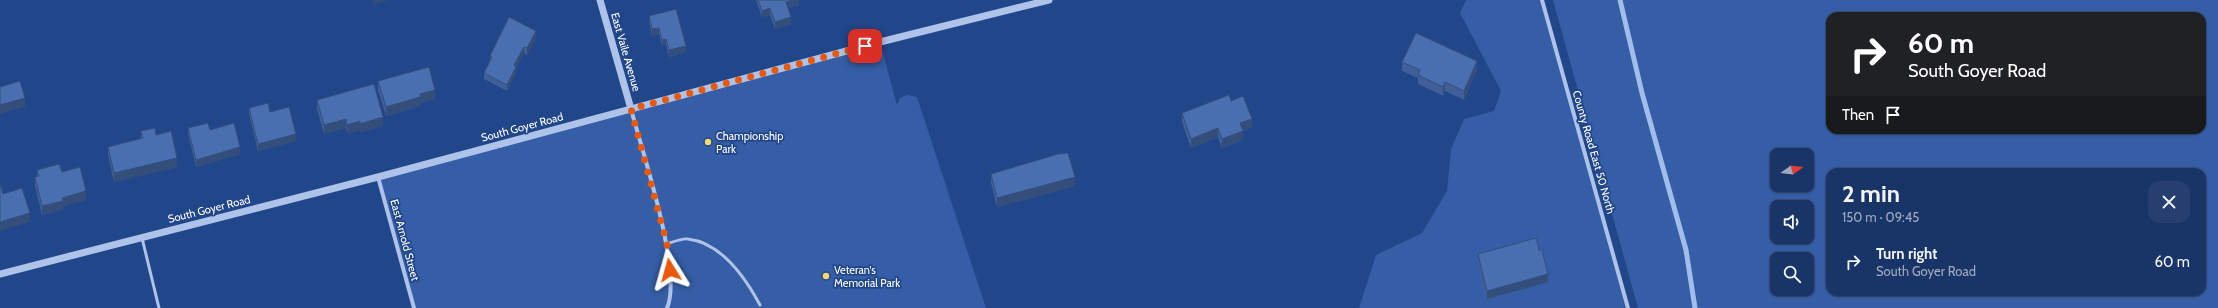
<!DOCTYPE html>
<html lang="en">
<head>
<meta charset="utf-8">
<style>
  body { margin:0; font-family:Cabin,sans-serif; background:#263f70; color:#f1f3f6; height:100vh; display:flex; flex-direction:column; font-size:15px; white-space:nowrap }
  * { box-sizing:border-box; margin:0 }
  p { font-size:13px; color:#9faac0 }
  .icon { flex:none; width:22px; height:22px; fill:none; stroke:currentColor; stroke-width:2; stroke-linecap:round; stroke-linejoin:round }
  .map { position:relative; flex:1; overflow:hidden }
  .sheet { position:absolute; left:1826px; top:168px; width:380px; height:128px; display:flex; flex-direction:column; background:#193467; border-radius:12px; box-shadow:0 1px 3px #0004,0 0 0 1px #374f7b }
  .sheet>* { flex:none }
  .banner { position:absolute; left:1826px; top:12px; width:380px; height:122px; border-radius:12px; box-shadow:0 1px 3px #0004,0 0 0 1px #374f7b; background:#202124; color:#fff; overflow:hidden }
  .needle { width:26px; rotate:75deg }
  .tools { position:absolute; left:1770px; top:148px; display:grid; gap:8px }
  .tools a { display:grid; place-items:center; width:44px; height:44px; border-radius:8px; background:#193467; box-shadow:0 1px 3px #0004,0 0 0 1px #374f7b; font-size:20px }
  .pin { position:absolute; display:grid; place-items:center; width:34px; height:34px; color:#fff; margin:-17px; border-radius:8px; box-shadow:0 2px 6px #0006 }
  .me { position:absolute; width:44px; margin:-22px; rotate:352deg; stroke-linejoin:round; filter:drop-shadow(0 0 3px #0008) }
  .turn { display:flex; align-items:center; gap:14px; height:84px; padding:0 16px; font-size:18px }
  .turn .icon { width:52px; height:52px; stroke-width:2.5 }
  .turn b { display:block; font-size:28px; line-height:34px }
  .then { display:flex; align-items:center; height:38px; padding:0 16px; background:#0003; gap:8px; font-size:15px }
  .round { display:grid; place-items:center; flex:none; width:42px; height:42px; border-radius:12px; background:#263f70 }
  .summary { display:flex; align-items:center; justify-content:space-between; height:68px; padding:0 16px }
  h1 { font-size:24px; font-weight:700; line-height:30px }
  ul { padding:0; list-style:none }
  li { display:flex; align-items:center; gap:12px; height:52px; padding:0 16px }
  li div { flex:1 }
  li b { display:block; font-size:15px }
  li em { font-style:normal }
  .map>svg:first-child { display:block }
  .green { fill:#355ea6; fill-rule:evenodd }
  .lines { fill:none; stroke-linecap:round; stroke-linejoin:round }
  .stream { stroke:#a0bdec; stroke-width:5 }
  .service { stroke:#adc3ea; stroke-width:3 }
  .minor { stroke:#adc3ea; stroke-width:4 }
  .tertiary { stroke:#adc3ea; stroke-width:7 }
  .wall { fill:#405f98 }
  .shaded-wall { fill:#344e7c }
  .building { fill:#4a6fb1; stroke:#344e7c }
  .route { stroke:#ea580c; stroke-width:7; stroke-dasharray:0 12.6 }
  .poi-dot { fill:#f7db6e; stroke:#214689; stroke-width:1.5 }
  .labels { text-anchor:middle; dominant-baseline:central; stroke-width:3.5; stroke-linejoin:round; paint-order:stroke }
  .street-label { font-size:11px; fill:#fff; stroke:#214689 }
  .poi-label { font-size:11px; fill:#fff; stroke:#214689; text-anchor:start }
</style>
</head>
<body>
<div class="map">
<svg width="2218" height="308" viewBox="0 0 2218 308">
  <rect width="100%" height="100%" fill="#214689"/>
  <path class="green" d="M1466,0h76l86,308h-269l17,-53 46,-22 25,-42 4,-42 13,-30 30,-8 7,-20 -41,-78z
    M1553,0h665v308h-580zM1830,16h372v114h-372zM1777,155h30v30h-30zM1830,172h372v120h-372zM1777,207h30v30h-30zM1777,259h30v30h-30z
    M880,42l17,63 3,-7 7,-3 10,2 69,211h-572l-36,-131z"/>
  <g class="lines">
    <path class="stream" d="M1620,0l22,93 44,157 9,58"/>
    <path class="service" d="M142,238l17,70
      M667,244c6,-2 15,-6 21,-5 34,4 57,38 72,66"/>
    <path class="minor" d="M1542,0l86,308
      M631,109c11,42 52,163 36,199
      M378,177l36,131"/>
    <path class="tertiary" d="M600,0l31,109
      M0,274l378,-97 502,-135 169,-42"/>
  </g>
  <path class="wall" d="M756,0h43v5l-11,3 3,16 -16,5 -5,-14 -8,2z
    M649,16l37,36 -17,5 -3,-12 -4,1 -3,-12 -7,2 -3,-14z
    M536,38l-9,17 -3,-2 -8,14v6l-9,18 -23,-12v-6l6,-11v-6z
    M1402,62l75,8 -13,30 -19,-9 -2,5 -25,-12v-6l-16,-7z
    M378,81l57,18 -15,4v3l-34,10 -8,-26z
    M317,100l66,26 -23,6v-2l-13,3 -1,-5 -22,6 -7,-25z
    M249,108l21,4 26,29 -38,10 -9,-37z
    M1182,113l70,14 -9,4v9l-21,8 -4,-11 -27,11 -9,-26z
    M188,128l22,2 30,24 -44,13 -8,-33z
    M141,131l15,4 21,32 -63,15 -6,-27v-8l33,-8z
    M37,170l25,2 24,28 -23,6v4l-21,5 -7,-29v-9h2z
    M991,174l84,12 -78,21 -6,-24z
    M1478,254l70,28 -61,17 -9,-36z"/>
  <path class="shaded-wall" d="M373,0h17l-17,4z
    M794,0h5v5l-13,4v-7z
    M770,8v7l-8,2v-6z
    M791,17v7l-16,5v-7z
    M659,28v6l-7,2v-7z
    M536,31v7l-9,17v-7z
    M666,39v6l-4,1v-6z
    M686,46v6l-17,5v-7z
    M524,47v6l-10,19v-7z
    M1477,61v9l-13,30v-9z
    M516,67v6l-9,18v-6z
    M1445,82v9l-2,5v-9z
    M435,90v9l-15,4v3l-34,10v-9l34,-13z
    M25,98v9l-25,7v-9z
    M383,117v9l-23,6v-8z
    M346,119v9l-22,6v-9z
    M1252,119v8l-12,5v-9z
    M360,121v9l-13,3v-8z
    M1218,128v9l-27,11v-9z
    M1243,131v9l-21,8v-9z
    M296,134v7l-38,10v-7z
    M240,147v7l-44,13v-7z
    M177,158v9l-63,15v-9z
    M1075,177v9l-78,21v-9z
    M86,191v9l-23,6v4l-21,5v-9l20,-8z
    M30,213v9l-30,9v-9z
    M1548,274v8l-61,17v-8z"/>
  <path class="building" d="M758,0h36l-8,2 5,15 -16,5 -5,-14 -8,3z
    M676,9l10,37 -17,4 -3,-11 -4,1 -3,-12 -7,1 -3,-13z
    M509,17l27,14 -9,17 -3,-1 -10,18 2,2 -9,18 -23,-12 8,-16 -2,-1z
    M1416,33l61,28 -13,30 -19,-9 -2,5 -25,-12 2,-5 -18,-8z
    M429,67l6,23 -15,4v3l-34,10 -8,-26z
    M20,81l5,17 -25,7v-18z
    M374,84l9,33 -23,7v-3l-13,4 -1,-6 -22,6 -7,-25z
    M1229,95l2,6 12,-5 9,23 -12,4 3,8 -21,8 -4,-11 -27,11 -9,-26z
    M268,103l2,9 19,-5 7,27 -38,10 -9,-36z
    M208,123l2,7 24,-7 6,24 -44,13 -8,-32z
    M155,128l1,7 15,-4 6,27 -63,15 -6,-26 35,-9 -2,-7z
    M1068,153l7,24 -78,21 -6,-24 67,-20z
    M59,164l3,8 18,-5 6,24 -24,7 1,3 -21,5 -7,-29 4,-1 -2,-6z
    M0,183l3,11 19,-6 8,25 -30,9z
    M1536,238l3,12h3l6,24 -61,17 -9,-37z"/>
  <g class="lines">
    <path class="route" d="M670,270l-3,-26 -36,-135 234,-63"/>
  </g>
  <g class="poi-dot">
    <circle cx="708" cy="142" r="4"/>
    <circle cx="826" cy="276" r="4"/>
  </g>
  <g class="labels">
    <g class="street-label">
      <text transform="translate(626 52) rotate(74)">East Vaile Avenue</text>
      <text transform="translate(522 127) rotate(-15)">South Goyer Road</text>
      <text transform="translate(1594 152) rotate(74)">County Road East 50 North</text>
      <text transform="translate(209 209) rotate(-14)">South Goyer Road</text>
      <text transform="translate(405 240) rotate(75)">East Arnold Street</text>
    </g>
    <g class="poi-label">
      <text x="716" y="136">Championship<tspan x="716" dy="13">Park</tspan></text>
      <text x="834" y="270">Veteran's<tspan x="834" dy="13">Memorial Park</tspan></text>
    </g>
  </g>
</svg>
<div class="tools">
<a><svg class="needle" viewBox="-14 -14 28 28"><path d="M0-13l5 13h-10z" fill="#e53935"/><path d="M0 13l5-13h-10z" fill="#9faac0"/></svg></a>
<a><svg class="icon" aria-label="sound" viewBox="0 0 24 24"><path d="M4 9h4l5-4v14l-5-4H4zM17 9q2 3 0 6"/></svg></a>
<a><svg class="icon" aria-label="search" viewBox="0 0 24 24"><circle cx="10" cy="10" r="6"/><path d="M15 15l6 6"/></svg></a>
</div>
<div class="pin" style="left:865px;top:46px;background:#d93025"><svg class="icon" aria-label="arrive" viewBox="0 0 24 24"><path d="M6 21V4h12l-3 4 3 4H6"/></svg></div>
<svg class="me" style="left:670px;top:270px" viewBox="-20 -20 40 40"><path d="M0-17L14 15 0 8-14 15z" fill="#ea580c" stroke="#fff" stroke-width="4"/></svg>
<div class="banner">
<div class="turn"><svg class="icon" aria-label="right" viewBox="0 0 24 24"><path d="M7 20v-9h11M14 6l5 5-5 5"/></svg><div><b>60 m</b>South Goyer Road</div></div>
<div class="then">Then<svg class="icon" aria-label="arrive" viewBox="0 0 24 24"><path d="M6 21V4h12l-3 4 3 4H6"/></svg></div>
</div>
<section class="sheet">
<div class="summary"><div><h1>2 min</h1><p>150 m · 09:45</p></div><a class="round"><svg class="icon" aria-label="close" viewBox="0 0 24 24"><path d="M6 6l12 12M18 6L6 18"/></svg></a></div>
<ul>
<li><svg class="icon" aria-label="right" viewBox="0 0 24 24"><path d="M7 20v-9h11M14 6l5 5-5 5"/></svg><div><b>Turn right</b><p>South Goyer Road</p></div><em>60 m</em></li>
</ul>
</section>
</div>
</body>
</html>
